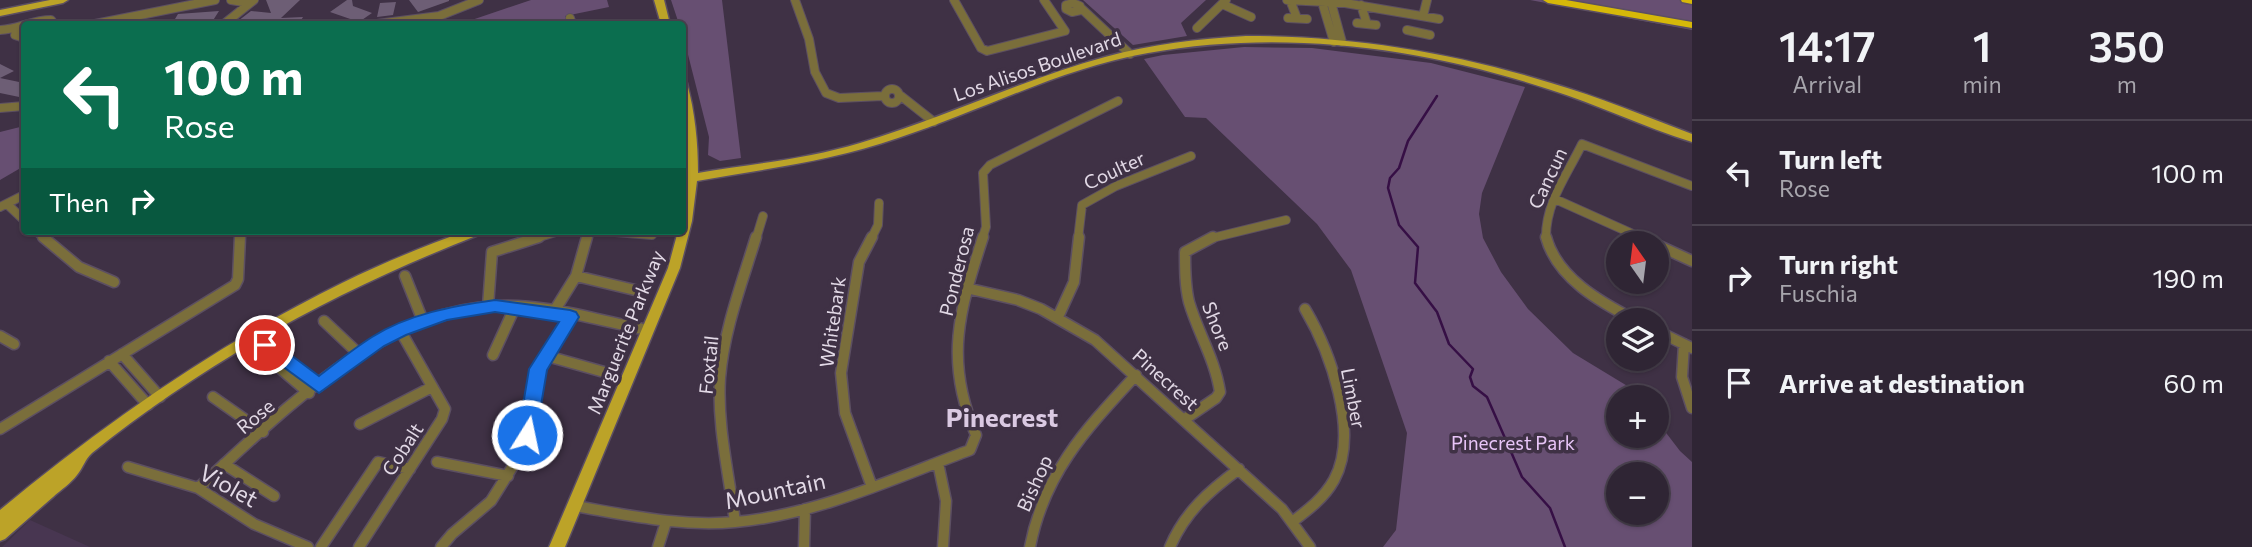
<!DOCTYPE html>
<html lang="en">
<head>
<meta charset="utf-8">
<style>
  body { margin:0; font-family:Commissioner,sans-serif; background:#372d3c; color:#f1f3f6; height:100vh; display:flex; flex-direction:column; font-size:26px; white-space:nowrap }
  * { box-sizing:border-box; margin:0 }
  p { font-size:23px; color:#a7a5ac }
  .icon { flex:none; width:38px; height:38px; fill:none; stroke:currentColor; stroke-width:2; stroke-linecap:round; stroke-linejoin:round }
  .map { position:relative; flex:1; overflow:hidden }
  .details { display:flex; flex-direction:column; background:#2f2534; width:560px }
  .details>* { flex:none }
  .banner { position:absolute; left:21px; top:21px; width:665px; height:214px; border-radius:7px; box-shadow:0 2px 5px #0004,0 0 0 2px #4a424f; background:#0b6e4f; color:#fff; overflow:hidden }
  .needle { width:46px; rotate:346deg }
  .controls { position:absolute; left:1606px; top:231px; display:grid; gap:14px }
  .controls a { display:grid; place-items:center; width:63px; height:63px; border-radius:50%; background:#2f2534; box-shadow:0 2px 5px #0004,0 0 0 2px #4a424f; font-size:35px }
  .pin { position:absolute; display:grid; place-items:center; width:60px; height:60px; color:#fff; margin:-30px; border:4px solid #fff; border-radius:50%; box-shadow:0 2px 7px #0007 }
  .me { position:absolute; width:77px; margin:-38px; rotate:10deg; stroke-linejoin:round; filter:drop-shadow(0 0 5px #0008) }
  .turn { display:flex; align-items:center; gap:24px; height:147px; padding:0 28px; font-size:32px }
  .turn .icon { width:91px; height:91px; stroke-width:2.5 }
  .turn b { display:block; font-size:49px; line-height:60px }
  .then { display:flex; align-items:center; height:66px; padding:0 28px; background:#0003; gap:14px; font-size:26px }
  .eta { display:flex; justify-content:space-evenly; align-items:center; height:119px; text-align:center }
  .eta b { font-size:42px; font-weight:600; line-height:49px }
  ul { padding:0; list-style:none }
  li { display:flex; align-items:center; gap:21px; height:105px; padding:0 28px; border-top:2px solid #4a424f }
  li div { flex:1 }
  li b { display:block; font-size:26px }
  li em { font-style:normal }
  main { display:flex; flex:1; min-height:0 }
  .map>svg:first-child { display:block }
  .built { fill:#483651 }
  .green { fill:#674f72; fill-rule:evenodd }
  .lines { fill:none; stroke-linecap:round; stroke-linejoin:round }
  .stream { stroke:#360f45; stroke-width:2.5 }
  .building { fill:#6d5e75 }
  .minor-far1-casing { stroke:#5c4f62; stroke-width:10 }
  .minor-casing { stroke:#5c4f62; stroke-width:13 }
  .major-casing { stroke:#5c4f62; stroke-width:3 }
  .highway-casing { stroke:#5c4f62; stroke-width:3 }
  .minor-far1 { stroke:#7a6e3b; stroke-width:8 }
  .minor { stroke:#7a6e3b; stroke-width:10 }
  .major { fill:#bca328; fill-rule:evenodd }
  .highway { fill:#d6b809; fill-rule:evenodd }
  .route { fill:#1a73e8; stroke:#114b97; stroke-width:2 }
  .labels { text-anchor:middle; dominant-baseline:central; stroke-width:7; stroke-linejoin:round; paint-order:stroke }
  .street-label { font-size:19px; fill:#e2d9e6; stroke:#3f3145 }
  .park-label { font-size:19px; fill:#e8c5f8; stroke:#3f3145 }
  .near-street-label { font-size:23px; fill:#e2d9e6; stroke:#3f3145 }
  .district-label { font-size:26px; font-weight:bold; fill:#dac9e2; stroke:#3f3145 }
</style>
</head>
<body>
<main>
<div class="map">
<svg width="1692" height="547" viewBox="0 0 1692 547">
  <rect width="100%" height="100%" fill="#3f3145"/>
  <path class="built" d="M30,520l60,27h-88z"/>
  <path class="green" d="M531,0h76l2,7 -44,9 2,8h-107z
    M671,0h51l19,158 -21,3 -12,-6 1,-18 -26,-102 -1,-11h-3z
    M1083,0h123l-25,23 6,13 -54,9z
    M1530,0h162v30z
    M1244,47l68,1 119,15 94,24 -43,106 -3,21 4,24 18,34 27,37 45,44 61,37 5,7h-20v39h38v-15l23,30 12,11v85h-309l13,-17 11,-97 -56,-163 -34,-46 -111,-106 -21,-1 -41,-58 19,-4zM1619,474h38v39h-38z
    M24,126v40l-24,14v-48z"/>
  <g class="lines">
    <path class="stream" d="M1437,96l-29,45 -9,27 -9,10 -2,10 11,37 19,22 -3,36 22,29 12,32 24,25 -3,8 3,9 14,11 35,80 28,31 15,39"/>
  </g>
  <path class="building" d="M266,0h34l-19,18 22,-1 -4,7h-39l-22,-3 13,-10 20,2z
    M347,0h5l1,6 19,7 -13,9 -29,-10z
    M409,0h40v1l-31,11z
    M396,2l-3,13 -16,2 3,-14z
    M219,11l-7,11 -40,2 6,-10z
    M0,64l14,7 -14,7 24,5v15l-24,-5z"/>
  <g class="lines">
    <defs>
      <path id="minor-far1" d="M231,0l18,3
        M795,0l14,39 6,33 11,21 13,5 44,-2
        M954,0l27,48 6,3 78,-20 -21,-31
        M1287,0l58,3 94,16
        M1290,0l7,18
        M1322,2l12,40
        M1331,2l11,40
        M1073,3l7,3 1,4 -9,2 -6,-3v-4z
        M1222,4l29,13
        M1361,5l6,19
        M1082,9l48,45
        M1423,16l4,-16
        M570,18l2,6
        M1288,18l19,1
        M1357,23l19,2
        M95,24l120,-24
        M224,24l30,-24
        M377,24l62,-8 40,-16
        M1197,28l29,-28
        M17,29l-2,6 9,3
        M0,30c19,-1 32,-10 51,-10l3,4
        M1407,30l23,5
        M885 96a7 7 0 1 1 14 0a7 7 0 1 1-14 0Z
        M901,96l33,26
        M0,108l24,-2
        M1555,199l89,40
        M7,204l17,16
        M0,207l24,-12
        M36,231l10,8
        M603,231l49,4
        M240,239v-8
        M533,239l26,-8
        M587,239l2,-8
        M756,239l7,-23
        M871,239l7,-14 1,-22
        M982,239l4,-12 -3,-54 7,-8 128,-64
        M1078,239l4,-34 34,-19 75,-30
        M1208,239l78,-19
        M1546,239c-1,-36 21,-64 36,-95l110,42"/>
      <path id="minor" d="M43,237l36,30 35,15
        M872,237l-13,25 -18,111 4,40 27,74
        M1546,237c11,41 54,65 89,83
        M1640,237l13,6
        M1657,245l35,16
        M405,276l18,45
        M576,276l63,15
        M966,288l52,12 23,9 54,31 187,169 28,38
        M488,306l4,-54 47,-15
        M553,313l23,-37 11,-39
        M1058,317l16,-35 5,-45
        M324,321l36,34
        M1657,331l35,17
        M255,335l64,51
        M0,336l14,8
        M247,340l62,53
        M1684,344l-2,33 10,31
        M122,354l38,43
        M493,355l22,-48
        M547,356l57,16
        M109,361l39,44
        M213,397l50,35
        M1185,419l31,-21 4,-6c-5,-33 -22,-59 -31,-90 -4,-16 -4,-33 -4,-50l28,-15
        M360,424l72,-37
        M0,429l235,-144 3,-6 2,-42
        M437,462l71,14
        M938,463l8,38 -3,46
        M224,464l50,32
        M128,467l70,21 56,36 54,23
        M198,488c84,-75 179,-176 298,-182 50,-3 103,15 152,24
        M575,506c53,9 105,21 160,16 81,-7 160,-44 235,-72l6,-15c-32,-74 -17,-124 7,-198
        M735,522c-6,-48 -18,-96 -15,-144 4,-49 22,-95 36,-141
        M1292,522c16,-12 32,-24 42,-42 26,-47 -4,-129 -29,-171
        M321,547l57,-85 32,7
        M359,547l83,-128 3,-10 -45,-79
        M441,547l11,-13 39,-33 32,-51 15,-81 32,-52
        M658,547l8,-25
        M804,547l1,-38
        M1030,547c14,-74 56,-118 106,-172
        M1170,547c15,-35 39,-56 69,-78"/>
      <path id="major" d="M50,0h18l-5,3 -63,13v-6z
        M654,0h10l6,24h-9z
        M1246,36c106,0 204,16 305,47 48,14 94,33 141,51v8c-49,-15 -95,-38 -144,-53 -128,-42 -266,-60 -400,-36 -87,15 -167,58 -250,85 -66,23 -133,31 -201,43l-5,40 -12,47 -115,279h-16l119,-279 10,-37h4v-24l4,-24 -4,1v-8l5,-1c1,-32 -5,-63 -5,-95l5,3c8,30 11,59 11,90 54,-9 109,-14 162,-30 83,-25 161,-63 245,-86 46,-13 93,-18 141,-21z
        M465,231h18l-2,3c-139,54 -272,125 -389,219 -7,6 -9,15 -15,22 -6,8 -16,15 -24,22 -16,14 -32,28 -48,42l-5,2v-31c106,-88 218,-166 342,-227 40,-20 81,-36 123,-52z"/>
      <path id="highway" d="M1543,0h23l126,22v6l-144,-25z
        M1681,0h11v4l-10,-2z"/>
    </defs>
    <use href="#minor-far1" class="minor-far1-casing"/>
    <use href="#minor" class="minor-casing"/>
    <use href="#major" class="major-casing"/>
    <use href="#highway" class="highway-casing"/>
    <use href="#minor-far1" class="minor-far1"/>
    <use href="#minor" class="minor"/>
    <use href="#major" class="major"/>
    <use href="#highway" class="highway"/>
  </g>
  <path class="route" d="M495,300l75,10 6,2 3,5 -32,53 -11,65 -3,5 -6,3 -7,-3 -2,-5 11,-66 30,-47 -64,-10 -48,8 -41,15 -22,11 -65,47 -60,-44 -2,-4 2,-5h12l48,36c17,-13 34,-27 53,-39 36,-23 81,-31 123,-37z"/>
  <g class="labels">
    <g class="street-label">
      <text transform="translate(1037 66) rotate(-19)">Los Alisos Boulevard</text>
      <text transform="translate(1114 170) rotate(-25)">Coulter</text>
      <text transform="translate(1547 178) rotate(-65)">Cancun</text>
      <text transform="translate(956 271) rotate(-76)">Ponderosa</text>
      <text transform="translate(832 322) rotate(-82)">Whitebark</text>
      <text transform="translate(1218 326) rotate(68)">Shore</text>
      <text transform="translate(625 332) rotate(-68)">Marguerite Parkway</text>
      <text transform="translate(708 365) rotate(-84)">Foxtail</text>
      <text transform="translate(1166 379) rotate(42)">Pinecrest</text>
      <text transform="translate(1354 398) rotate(79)">Limber</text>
      <text transform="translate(255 416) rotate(-40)">Rose</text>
      <text transform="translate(402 449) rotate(-57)">Cobalt</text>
      <text transform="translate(1034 483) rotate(-66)">Bishop</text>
    </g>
    <g class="park-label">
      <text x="1513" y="442">Pinecrest Park</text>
    </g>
    <g class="near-street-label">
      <text transform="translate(229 485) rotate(29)">Violet</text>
      <text transform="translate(775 490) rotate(-12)">Mountain</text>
    </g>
    <g class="district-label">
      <text x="1002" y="416">Pinecrest</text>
    </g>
  </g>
</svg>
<div class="controls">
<a><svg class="needle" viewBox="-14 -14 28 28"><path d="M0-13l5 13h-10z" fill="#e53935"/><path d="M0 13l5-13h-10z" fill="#a7a5ac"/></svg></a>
<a><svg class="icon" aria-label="layers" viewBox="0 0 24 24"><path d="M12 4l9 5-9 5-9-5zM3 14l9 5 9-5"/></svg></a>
<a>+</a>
<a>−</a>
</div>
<div class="pin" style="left:265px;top:345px;background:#d93025"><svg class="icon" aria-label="arrive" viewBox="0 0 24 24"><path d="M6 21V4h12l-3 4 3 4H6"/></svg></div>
<svg class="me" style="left:527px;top:435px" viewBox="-20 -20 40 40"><circle r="17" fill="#1a73e8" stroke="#fff" stroke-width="3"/><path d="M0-11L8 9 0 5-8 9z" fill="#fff"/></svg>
<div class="banner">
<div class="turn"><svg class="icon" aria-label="left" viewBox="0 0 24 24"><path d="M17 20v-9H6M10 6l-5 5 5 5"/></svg><div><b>100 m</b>Rose</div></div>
<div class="then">Then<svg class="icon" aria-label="right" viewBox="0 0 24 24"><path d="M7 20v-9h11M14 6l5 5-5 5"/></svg></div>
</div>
</div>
<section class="details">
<div class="eta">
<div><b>14:17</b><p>Arrival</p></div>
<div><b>1</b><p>min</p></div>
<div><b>350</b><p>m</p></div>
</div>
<ul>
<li><svg class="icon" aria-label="left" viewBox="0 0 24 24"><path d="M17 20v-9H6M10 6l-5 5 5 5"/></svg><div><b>Turn left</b><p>Rose</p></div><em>100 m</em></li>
<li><svg class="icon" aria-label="right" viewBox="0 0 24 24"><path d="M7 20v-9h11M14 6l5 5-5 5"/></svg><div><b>Turn right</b><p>Fuschia</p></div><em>190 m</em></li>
<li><svg class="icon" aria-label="arrive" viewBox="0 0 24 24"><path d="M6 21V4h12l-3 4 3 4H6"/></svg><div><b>Arrive at destination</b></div><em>60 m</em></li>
</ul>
</section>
</main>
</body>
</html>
